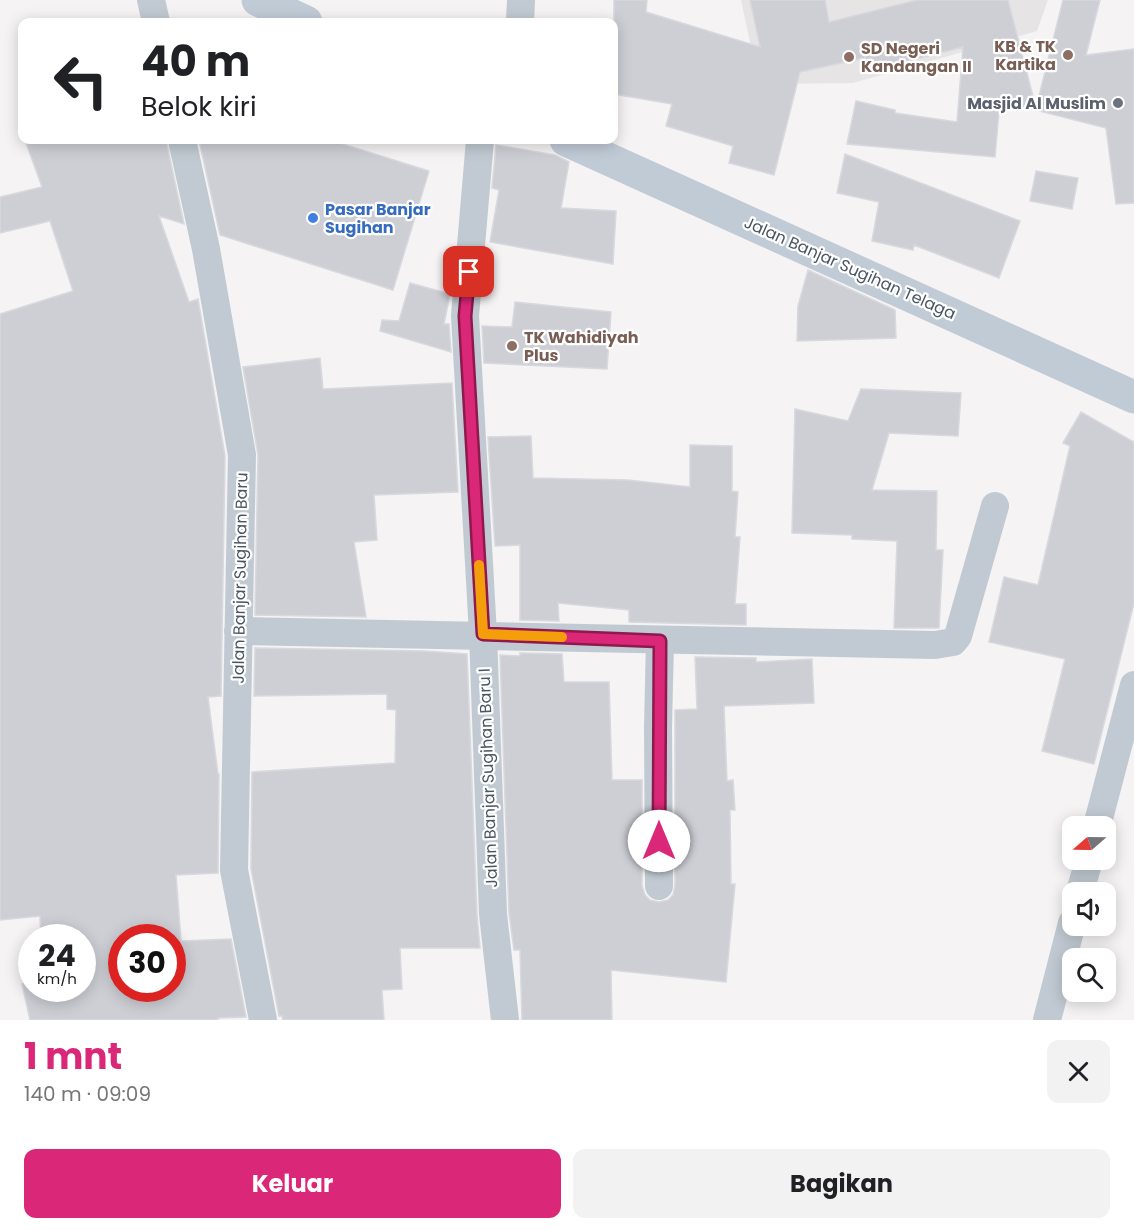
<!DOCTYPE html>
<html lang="id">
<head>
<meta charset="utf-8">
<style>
  body { margin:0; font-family:Poppins,sans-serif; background:#f2f2f2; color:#202124; height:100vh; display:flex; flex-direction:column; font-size:22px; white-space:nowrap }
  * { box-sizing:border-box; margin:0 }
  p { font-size:20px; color:#757577 }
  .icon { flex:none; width:33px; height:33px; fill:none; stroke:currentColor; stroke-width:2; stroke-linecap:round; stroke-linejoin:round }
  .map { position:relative; height:1020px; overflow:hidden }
  .drawer { display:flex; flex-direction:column; background:#fff; flex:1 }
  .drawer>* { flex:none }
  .top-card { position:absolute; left:18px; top:18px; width:600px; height:126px; border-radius:12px; box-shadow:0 3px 15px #0003; background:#fff; color:#202124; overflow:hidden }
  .needle { width:39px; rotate:250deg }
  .tools { position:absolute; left:1062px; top:816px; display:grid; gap:12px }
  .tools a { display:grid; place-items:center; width:54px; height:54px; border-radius:12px; background:#fff; box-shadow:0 3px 15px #0003; font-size:30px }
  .speed { position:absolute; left:18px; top:924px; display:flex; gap:12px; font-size:30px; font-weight:700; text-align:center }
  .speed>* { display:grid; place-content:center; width:78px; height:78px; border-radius:50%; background:#fff; box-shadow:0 3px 15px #0003; line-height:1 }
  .speed small { font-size:15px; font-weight:400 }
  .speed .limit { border:9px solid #d22; background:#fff; color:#111 }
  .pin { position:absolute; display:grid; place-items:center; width:51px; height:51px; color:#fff; margin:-26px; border-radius:12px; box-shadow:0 3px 9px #0006 }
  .me { position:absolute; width:66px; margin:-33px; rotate:0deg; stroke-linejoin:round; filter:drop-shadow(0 0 4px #0008) }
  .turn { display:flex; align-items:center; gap:21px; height:126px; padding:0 24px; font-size:27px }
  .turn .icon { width:78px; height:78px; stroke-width:2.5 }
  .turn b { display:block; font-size:42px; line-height:51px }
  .round { display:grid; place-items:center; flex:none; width:63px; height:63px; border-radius:12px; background:#f2f2f2 }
  .headline { display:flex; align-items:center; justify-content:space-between; height:102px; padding:0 24px }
  h1 { font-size:36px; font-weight:700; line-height:45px; color:#db2777 }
  .cta { display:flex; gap:12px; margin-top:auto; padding:12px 24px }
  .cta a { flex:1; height:69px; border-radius:12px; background:#db2777; color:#fff; font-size:24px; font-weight:700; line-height:69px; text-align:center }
  .cta a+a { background:#f2f2f2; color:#202124 }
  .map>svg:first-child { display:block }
  .education { fill:#e6e4e5 }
  .building { fill:#cdcfd5; stroke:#d7d9de; stroke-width:1.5; fill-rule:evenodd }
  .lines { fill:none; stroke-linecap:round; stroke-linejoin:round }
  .street { stroke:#c1cad2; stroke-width:28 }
  .secondary { stroke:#c1cbd6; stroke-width:33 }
  .route-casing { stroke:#8e194d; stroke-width:15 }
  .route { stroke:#db2777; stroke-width:10 }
  .slow { stroke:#f59e0b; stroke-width:10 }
  .education-dot { fill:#8d6e63; stroke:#fff; stroke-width:2 }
  .worship-dot { fill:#6b7280; stroke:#fff; stroke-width:2 }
  .shop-dot { fill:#3f7fe0; stroke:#fff; stroke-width:2 }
  .labels { text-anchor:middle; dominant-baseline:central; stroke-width:4.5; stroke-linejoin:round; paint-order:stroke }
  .education-label { font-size:16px; font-weight:bold; fill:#785e54; stroke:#fff; text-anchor:start }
  .worship-label { font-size:16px; font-weight:bold; fill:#5b616d; stroke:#fff; text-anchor:end }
  .shop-label { font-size:16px; font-weight:bold; fill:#366cbe; stroke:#fff; text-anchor:start }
  .street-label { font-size:16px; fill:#4a5661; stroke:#fff }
</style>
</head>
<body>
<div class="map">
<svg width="1134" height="1020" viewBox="0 0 1134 1020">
  <rect width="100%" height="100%" fill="#f5f3f3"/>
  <path class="education" d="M741,0h307l-11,31 -184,52 -94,1z"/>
  <path class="building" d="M614,0h33l-1,12 114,35 -10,-47h75l4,22 88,-22h91l28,108 27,-108h37l-14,55 48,-6v154l-18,1 -10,-76 -106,-27 -5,56 -148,-13 9,-43 39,9v3l62,9 6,-75 -101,26 3,-15 -65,14 -26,103 -45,-12 4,-17 -67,-20 6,-22 -58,-10z
    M25,140h141l18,84 -25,-8 30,86 9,-3 27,157 -4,240 -13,1 10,77h1l-1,99 -42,2 5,66 50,-2 15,78 -28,1v2h-188l-8,-36 10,-1v5h50v-50h-41l-1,-22 -40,4v-606l73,-23 -23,-70 -50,12v-36l42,-10zM122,938h50v50h-50z
    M199,140h131l99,31 -36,119 -173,-55z
    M496,145l59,10 14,7 -8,46 55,3 -3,53 -123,-22 9,-52 -7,-2z
    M845,154l175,67 -21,57 -85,-33 -1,5 -41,-9 7,-39 -42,-9z
    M1036,171l42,7 -6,31 -42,-8z
    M808,270l87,40 1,28 -99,3 1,-35z
    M410,283l40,11 -6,30h5l2,28 -71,-21 2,-11 17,1z
    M515,302l96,10 -4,57 -123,-6 -2,-37 30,1z
    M320,358l3,31 129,-6 6,109 -84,3 3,45 -23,2 12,75 -111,-2 3,-160 -15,-88z
    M861,389l100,4 -3,43 -69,-3 -17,57 65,1 -1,59h7l-4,78h-45l3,-87 -45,-2v-4l-60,-2 3,-124 53,12z
    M1081,412l53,30v161l-40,161 -52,-13 23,-92 -76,-17 15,-65 34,8 32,-139 -7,-3z
    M531,436l2,42 95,2 62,7v-42l42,1v45l6,1 -3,45h5l-5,67h11v21l-117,-3v-12l-71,-7 1,18 -39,-1v-75l-25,1 -7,-109z
    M255,648l169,3 43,3 10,261 3,33h-80l2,41 -20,1 2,30h-101l-1,-4h-3l-28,-147 1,-97 143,-9 1,-53 -9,-1v-15l-133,2z
    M520,653l42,1 2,28h45l3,98h30v106l3,9 5,5 9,2 9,-2 5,-5 2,-9v-176l22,-1 -2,-52 61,1v4l56,-3 2,44 -90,3 3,75 6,-1 2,30h-5l1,74h4l-9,98 -115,-12 1,50h-90l-2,-70h-6l-5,-37 -9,-258 20,1z"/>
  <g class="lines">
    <path class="street" d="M151,0l5,22
      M520,22l1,-22
      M182,140l24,109 36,206 -8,415 29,150
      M480,140l-15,176 18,318 10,280 12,106
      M238,631c233,3 465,10 697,14l18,-3 5,-6 37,-130
      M1097,826l37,-141
      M659,886l-1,-159 2,-86
      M1080,892l9,-32
      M1047,1020l25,-97"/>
    <path class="secondary" d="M258,0l48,22
      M566,140l568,257"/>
  </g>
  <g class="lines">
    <defs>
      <path id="route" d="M469,272l-4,44 18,318 177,7 -1,200"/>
    </defs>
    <use href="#route" class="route-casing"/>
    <use href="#route" class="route"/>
    <path class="slow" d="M479,565l4,69 79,3"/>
  </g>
  <g class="education-dot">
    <circle cx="1068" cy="55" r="6"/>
    <circle cx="849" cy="57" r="6"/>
    <circle cx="512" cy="346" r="6"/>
  </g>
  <circle class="worship-dot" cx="1118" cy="103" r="6"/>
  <circle class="shop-dot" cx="313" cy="218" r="6"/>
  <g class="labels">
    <g class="education-label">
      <text x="1056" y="46" text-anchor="end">KB &amp; TK<tspan x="1056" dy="18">Kartika</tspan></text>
      <text x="861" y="48">SD Negeri<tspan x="861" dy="18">Kandangan II</tspan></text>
      <text x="524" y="337">TK Wahidiyah<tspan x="524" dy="18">Plus</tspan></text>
    </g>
    <g class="worship-label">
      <text x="1106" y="103">Masjid Al Muslim</text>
    </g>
    <g class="shop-label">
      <text x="325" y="209">Pasar Banjar<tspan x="325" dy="18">Sugihan</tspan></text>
    </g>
    <g class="street-label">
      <text transform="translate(850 268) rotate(24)">Jalan Banjar Sugihan Telaga</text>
      <text transform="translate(240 578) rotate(-89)">Jalan Banjar Sugihan Baru</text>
      <text transform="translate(488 778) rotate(-92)">Jalan Banjar Sugihan Baru I</text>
    </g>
  </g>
</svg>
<div class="tools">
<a><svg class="needle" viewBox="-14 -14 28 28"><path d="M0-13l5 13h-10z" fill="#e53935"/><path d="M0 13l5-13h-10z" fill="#757577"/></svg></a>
<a><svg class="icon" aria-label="sound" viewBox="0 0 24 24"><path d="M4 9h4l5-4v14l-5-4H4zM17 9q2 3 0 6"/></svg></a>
<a><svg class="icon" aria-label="search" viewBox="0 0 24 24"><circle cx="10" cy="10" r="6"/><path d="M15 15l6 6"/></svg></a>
</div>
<div class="speed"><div>24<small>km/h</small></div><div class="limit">30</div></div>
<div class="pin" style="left:469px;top:272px;background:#d93025"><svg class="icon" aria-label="arrive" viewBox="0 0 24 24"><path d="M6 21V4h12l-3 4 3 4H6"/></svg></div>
<svg class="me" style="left:659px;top:841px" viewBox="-20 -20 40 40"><circle r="19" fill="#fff"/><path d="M0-13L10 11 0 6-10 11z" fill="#db2777"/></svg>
<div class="top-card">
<div class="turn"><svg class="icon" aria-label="left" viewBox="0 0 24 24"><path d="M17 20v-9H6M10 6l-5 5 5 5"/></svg><div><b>40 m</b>Belok kiri</div></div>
</div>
</div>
<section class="drawer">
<div class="headline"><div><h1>1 mnt</h1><p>140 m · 09:09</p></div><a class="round"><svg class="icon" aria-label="close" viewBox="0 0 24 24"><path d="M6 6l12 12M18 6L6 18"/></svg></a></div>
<div class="cta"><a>Keluar</a><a>Bagikan</a></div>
</section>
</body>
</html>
